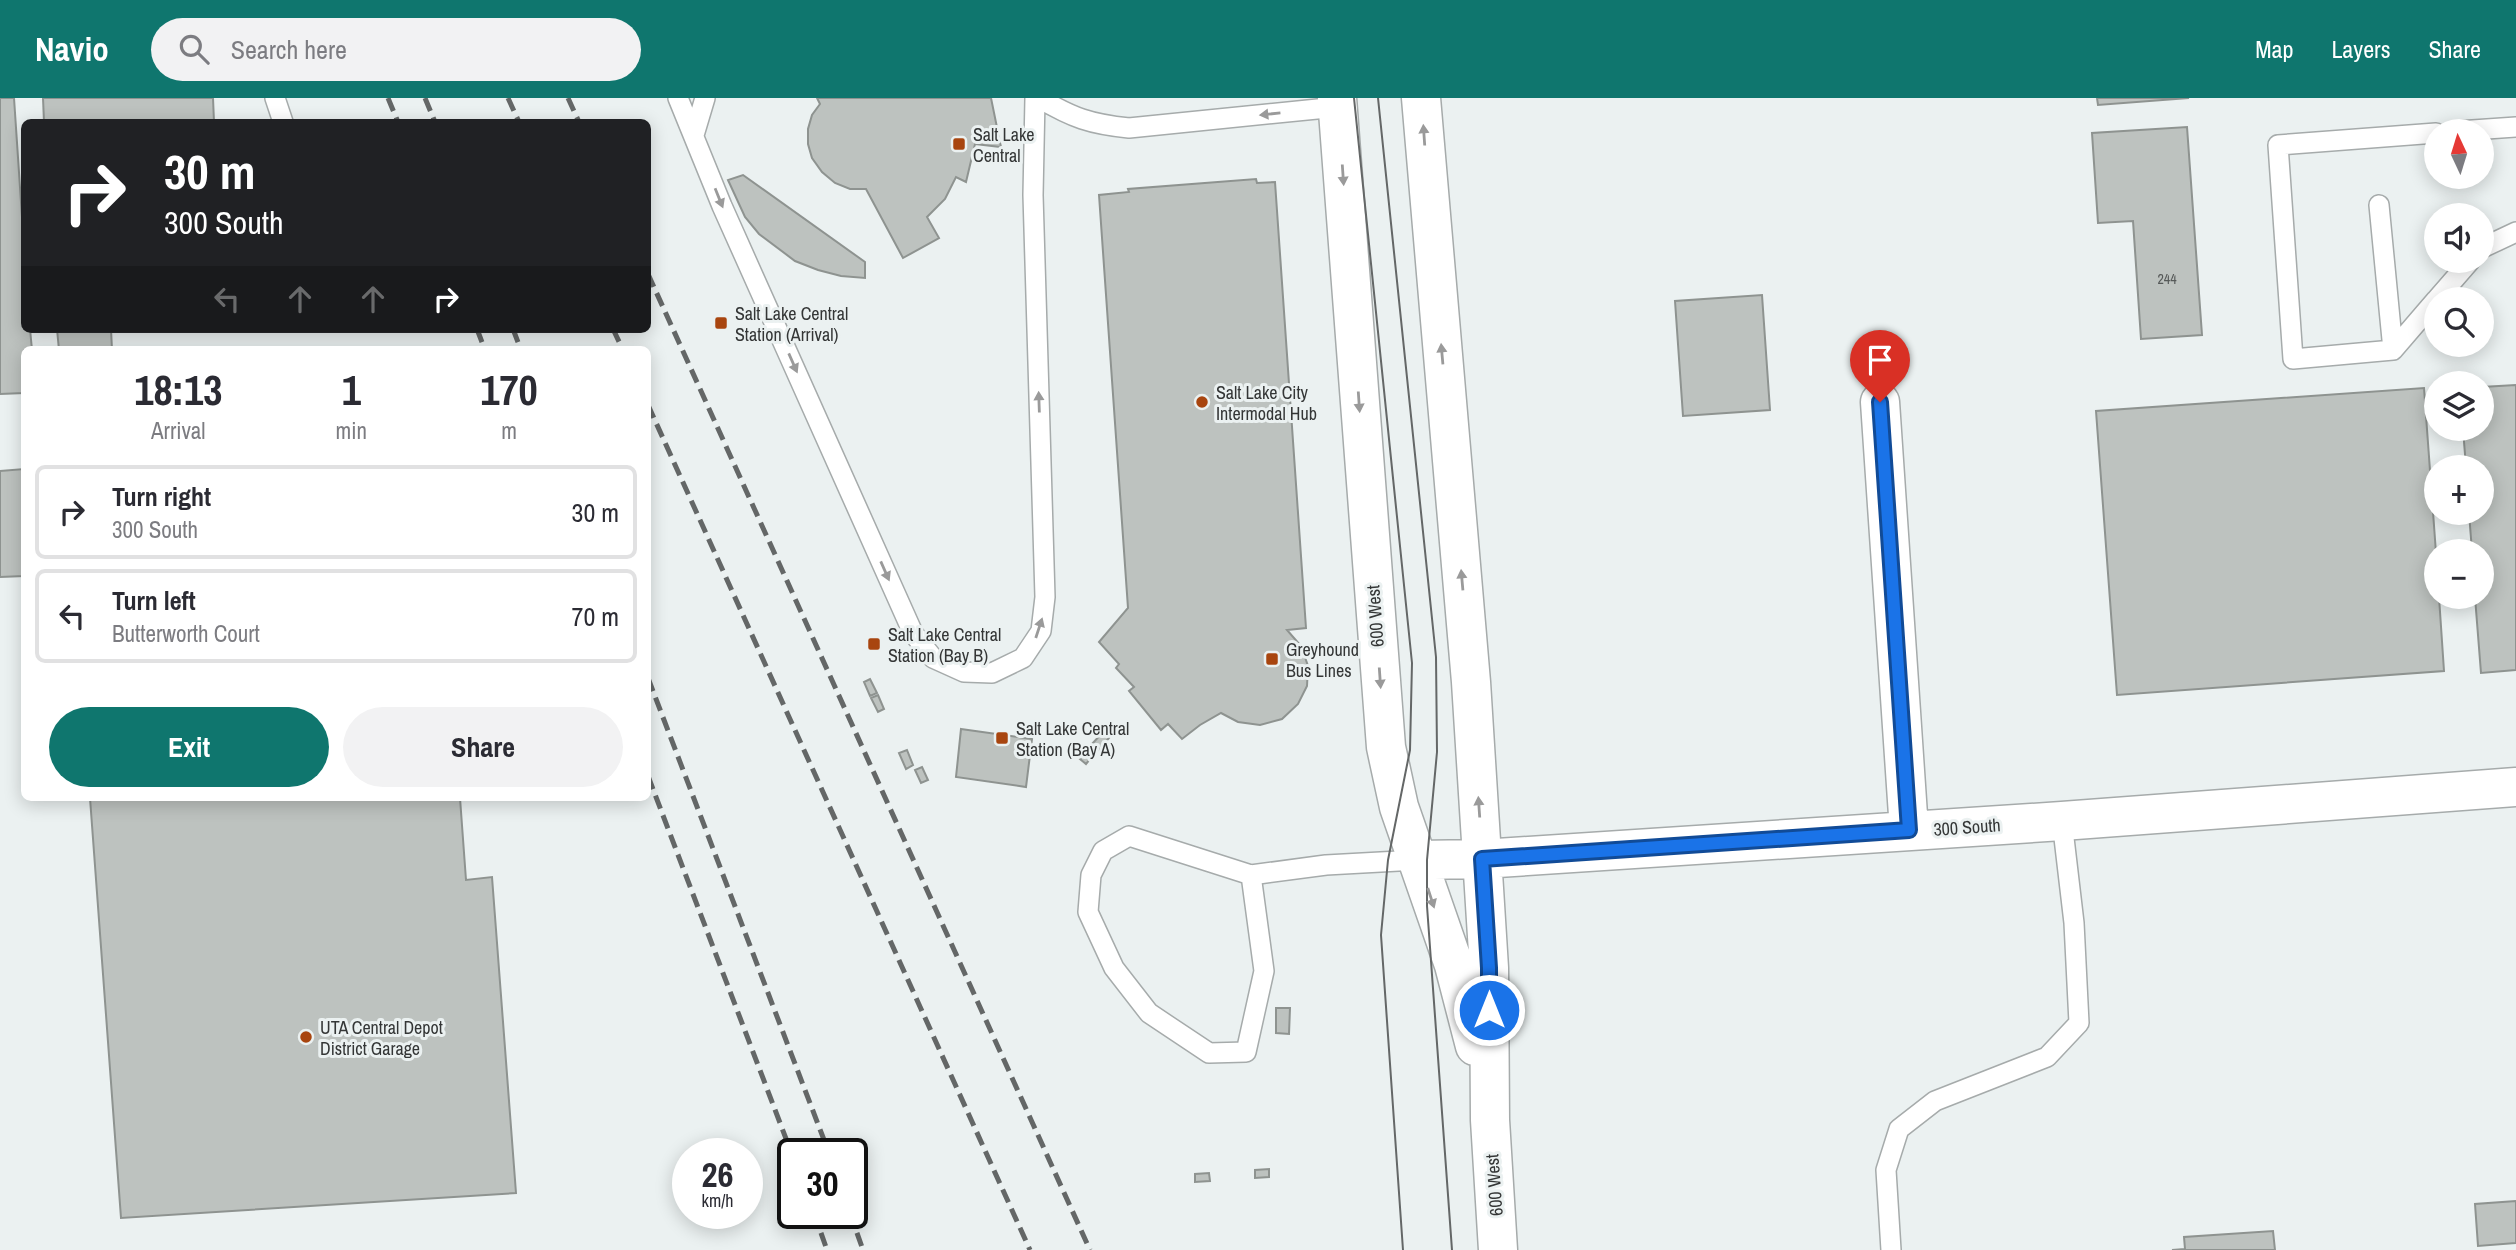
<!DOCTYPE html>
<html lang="en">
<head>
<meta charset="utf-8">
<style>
  body { margin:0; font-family:"Archivo Narrow",sans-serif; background:#f2f2f3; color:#2b2b33; height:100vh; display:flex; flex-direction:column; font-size:26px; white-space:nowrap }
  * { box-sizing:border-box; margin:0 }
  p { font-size:23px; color:#7c7c81 }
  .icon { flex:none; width:38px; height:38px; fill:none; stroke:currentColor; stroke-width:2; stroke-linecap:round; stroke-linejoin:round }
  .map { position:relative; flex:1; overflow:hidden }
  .drawer { position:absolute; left:21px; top:248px; width:630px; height:455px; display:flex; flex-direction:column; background:#fff; border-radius:10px; box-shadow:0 4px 18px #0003 }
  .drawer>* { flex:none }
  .hud { position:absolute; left:21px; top:21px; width:630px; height:214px; border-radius:10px; box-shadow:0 4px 18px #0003; background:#202124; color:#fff; overflow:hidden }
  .needle { width:46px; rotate:356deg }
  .fabs { position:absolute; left:2424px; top:21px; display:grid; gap:14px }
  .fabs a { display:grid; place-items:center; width:70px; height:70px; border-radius:50%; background:#fff; box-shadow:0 4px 18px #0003; font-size:35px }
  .speed { position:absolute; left:672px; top:1040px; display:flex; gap:14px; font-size:35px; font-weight:700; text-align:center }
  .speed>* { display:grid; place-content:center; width:91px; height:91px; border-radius:50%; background:#fff; box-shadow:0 4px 18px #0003; line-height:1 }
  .speed small { font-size:18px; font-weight:400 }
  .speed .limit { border:4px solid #111; border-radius:10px; background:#fff; color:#111 }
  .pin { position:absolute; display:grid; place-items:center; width:60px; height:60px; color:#fff; margin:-72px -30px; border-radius:50% 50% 50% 0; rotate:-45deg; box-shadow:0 0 7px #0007 }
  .pin .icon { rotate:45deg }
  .me { position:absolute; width:77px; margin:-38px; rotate:0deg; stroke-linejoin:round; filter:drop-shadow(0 0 5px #0008) }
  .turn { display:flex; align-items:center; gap:24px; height:147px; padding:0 28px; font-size:32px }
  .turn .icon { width:91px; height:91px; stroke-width:2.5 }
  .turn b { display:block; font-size:49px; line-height:60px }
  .lanes { display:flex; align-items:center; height:66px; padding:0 28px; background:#0003; justify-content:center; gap:35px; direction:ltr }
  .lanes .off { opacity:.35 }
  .eta { display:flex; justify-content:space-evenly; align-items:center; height:119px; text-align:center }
  .eta b { font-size:42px; font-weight:800; line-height:49px }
  .cta { display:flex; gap:14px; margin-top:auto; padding:14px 28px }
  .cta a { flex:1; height:80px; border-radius:42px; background:#0f766e; color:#fff; font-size:28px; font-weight:800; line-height:80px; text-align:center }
  .cta a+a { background:#f2f2f3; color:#2b2b33 }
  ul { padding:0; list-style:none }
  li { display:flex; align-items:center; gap:21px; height:94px; margin:0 14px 10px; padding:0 14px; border:4px solid #e1e1e2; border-radius:10px }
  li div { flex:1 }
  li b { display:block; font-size:26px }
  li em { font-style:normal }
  header { display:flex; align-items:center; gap:42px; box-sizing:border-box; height:98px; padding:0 35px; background:#0f766e; color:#fff }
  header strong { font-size:33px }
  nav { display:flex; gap:38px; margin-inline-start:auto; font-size:24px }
  .search { width:490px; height:63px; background:#f2f2f3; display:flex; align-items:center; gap:18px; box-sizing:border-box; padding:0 24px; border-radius:38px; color:#7c7c81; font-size:26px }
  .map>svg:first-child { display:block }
  .building { fill:#bdc2bf; stroke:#8e9390; stroke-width:2 }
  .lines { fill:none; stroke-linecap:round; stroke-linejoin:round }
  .lane-casing { stroke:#a6abab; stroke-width:22 }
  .street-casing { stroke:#a6abab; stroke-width:41 }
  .lane { stroke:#fff; stroke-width:19 }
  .street { stroke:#fff; stroke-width:38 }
  .tram { stroke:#646767; stroke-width:2 }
  .rail { stroke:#646767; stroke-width:5; stroke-dasharray:14 7; stroke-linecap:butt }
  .oneway { fill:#9a9a9a }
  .route-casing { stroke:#114b97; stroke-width:18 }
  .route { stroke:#1a73e8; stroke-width:12 }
  .poi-dot { fill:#a8450f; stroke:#ebf1f1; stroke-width:2.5 }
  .labels { text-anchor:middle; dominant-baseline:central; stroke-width:6; stroke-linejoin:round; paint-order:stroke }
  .number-label { font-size:14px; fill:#565958 }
  .poi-label { font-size:18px; fill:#343636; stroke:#ebf1f1; text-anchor:start }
  .street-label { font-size:18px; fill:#343636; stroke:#ebf1f1 }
</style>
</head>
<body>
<header>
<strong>Navio</strong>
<div class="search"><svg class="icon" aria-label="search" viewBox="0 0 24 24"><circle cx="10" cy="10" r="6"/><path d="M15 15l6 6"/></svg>Search here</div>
<nav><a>Map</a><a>Layers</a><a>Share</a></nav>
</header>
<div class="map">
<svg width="2516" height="1152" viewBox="0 0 2516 1152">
  <rect width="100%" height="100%" fill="#ebf1f1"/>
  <path class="building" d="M0,0h14l10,149v82h6l2,21h-8v43l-24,1z
    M43,0h170l1,24h-170z
    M817,0h174l10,49 -26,-3 -9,38 -10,-5 -11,22 -18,18 12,21 -36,20 -37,-69h-16l-15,-6 -13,-11 -10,-14 -4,-14v-15l4,-14 8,-11z
    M2097,0h92l-91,7z
    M2187,29l15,208 -61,4 -8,-118 -35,2 -6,-90z
    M743,77l122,87v16l-24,-2 -23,-6 -23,-9 -36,-27 -14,-17 -17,-37z
    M1256,81l1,4 18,-1 31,446 -19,2 14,16 7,20 -1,20 -9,18 -16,15 -22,6 -22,-3 -17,-9 -21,12 -18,14 -14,-15 -7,6 -32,-39 5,-4 -18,-19 3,-4 -20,-22 29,-34 -29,-413 30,-3 -1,-3z
    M1762,197l8,115 -87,6 -8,-115z
    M57,231h54l1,21h-53z
    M2516,287v285l-35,3 -6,-76h7v-46h-10l-3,-38h13v-46h-16l-3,-38h19v-42z
    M2424,290l12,165v44h3l5,74 -327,24 -21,-284z
    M24,371v107l-24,1v-106z
    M870,581l7,14 -7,3 -6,-14z
    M878,597l6,14 -6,3 -7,-14z
    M961,631l71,10 -6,48 -70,-10z
    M1102,635l7,5 -10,12 -7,-6z
    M1090,648l6,6 -10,12 -6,-5z
    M907,652l6,15 -7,4 -7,-16z
    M922,669l6,13 -7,3 -6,-13z
    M90,700h370l6,82 26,-3 24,316 -395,25z
    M1276,910h14l-1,26 -13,-1z
    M1269,1071v8l-14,1v-8z
    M1209,1075l1,8 -15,1v-8z
    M2516,1103v42l-38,3 -3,-42z
    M2273,1133l2,19h-103l13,-1 -1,-12z"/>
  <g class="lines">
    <defs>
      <path id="lane" d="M275,0l8,24
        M678,0l44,108 191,427 20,25 31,14 28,1 31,-15 18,-27 4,-34 -12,-402 2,-97
        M1039,0c34,20 51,26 90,30l208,-21
        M2458,33l58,-4
        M2436,35l-158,12 15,214 100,-9 43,-50
        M694,37l11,-37
        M2379,107l14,145
        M2482,150l34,-16
        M2437,201l33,-38
        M1251,777l13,96 -18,81 -37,1 -60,-40 -35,-45 -26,-56 3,-37 12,-24 26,-15 122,39 75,-10 91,-5
        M1891,1152l-5,-80 13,-41 36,-28 112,-44 32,-34 -5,-100 -12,-102"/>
      <path id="street" d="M1337,0l49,649 13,60 55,158 21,81
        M1421,0l50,584 18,286 1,152 8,130
        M1880,304l29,428
        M1417,762l65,-1 580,-38 454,-34"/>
    </defs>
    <use href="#lane" class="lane-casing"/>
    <use href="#street" class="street-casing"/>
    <use href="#lane" class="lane"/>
    <use href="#street" class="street"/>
    <path class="tram" d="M1354,0l58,565 -2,87 -22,110 -7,75 22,315
      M1378,0l58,559 1,95 -10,108v46l25,344"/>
    <path class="rail" d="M388,0l10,24
      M425,0l10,24
      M508,0l11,24
      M568,0l11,24
      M648,176l442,976
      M477,231l8,21
      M513,231l8,21
      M613,231l10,21
      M648,307l382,845
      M648,580l181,475
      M648,678l145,381
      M814,1115l13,37
      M850,1115l13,37"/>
  </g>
  <defs><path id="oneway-solid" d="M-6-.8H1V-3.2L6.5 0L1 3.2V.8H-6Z" transform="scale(1.75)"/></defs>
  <g class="oneway">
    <use href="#oneway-solid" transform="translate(1270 16) rotate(174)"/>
    <use href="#oneway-solid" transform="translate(1424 37) rotate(-94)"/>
    <use href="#oneway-solid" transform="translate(1343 77) rotate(86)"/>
    <use href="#oneway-solid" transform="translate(719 100) rotate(68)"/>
    <use href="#oneway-solid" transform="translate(1442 256) rotate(-95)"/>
    <use href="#oneway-solid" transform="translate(793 265) rotate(66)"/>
    <use href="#oneway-solid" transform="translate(1039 304) rotate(-92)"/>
    <use href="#oneway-solid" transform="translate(1359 304) rotate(86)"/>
    <use href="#oneway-solid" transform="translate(885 473) rotate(66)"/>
    <use href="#oneway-solid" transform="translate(1462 482) rotate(-95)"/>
    <use href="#oneway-solid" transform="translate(1039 530) rotate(-72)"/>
    <use href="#oneway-solid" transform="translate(1380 580) rotate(86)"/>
    <use href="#oneway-solid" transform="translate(1479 709) rotate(-94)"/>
    <use href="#oneway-solid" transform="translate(1431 800) rotate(72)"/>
  </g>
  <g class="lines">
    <defs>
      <path id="route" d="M1489,912v-42l-7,-109 427,-29 -29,-428"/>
    </defs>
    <use href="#route" class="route-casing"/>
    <use href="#route" class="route"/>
  </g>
  <g class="poi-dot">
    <rect x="952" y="39" width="14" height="14" rx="3.5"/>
    <rect x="714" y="218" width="14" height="14" rx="3.5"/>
    <circle cx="1202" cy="304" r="7"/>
    <rect x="867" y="539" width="14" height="14" rx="3.5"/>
    <rect x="1265" y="554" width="14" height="14" rx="3.5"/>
    <rect x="995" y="633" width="14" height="14" rx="3.5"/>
    <circle cx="306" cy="939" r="7"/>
  </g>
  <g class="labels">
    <g class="number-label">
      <text x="2167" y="181">244</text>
    </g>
    <g class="poi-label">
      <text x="973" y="36">Salt Lake<tspan x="973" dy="21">Central</tspan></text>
      <text x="735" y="215">Salt Lake Central<tspan x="735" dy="21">Station (Arrival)</tspan></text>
      <text x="1216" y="294">Salt Lake City<tspan x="1216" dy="21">Intermodal Hub</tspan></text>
      <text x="888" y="536">Salt Lake Central<tspan x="888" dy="21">Station (Bay B)</tspan></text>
      <text x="1286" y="551">Greyhound<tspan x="1286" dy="21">Bus Lines</tspan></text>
      <text x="1016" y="630">Salt Lake Central<tspan x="1016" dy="21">Station (Bay A)</tspan></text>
      <text x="320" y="929">UTA Central Depot<tspan x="320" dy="21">District Garage</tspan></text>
    </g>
    <g class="street-label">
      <text transform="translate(1375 518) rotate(-94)">600 West</text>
      <text transform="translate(1967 729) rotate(-4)">300 South</text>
      <text transform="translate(1494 1087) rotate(-94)">600 West</text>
    </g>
  </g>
</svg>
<div class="fabs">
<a><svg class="needle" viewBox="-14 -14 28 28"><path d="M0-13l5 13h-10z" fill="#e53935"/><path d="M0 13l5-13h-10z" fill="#7c7c81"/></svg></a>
<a><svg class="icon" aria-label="sound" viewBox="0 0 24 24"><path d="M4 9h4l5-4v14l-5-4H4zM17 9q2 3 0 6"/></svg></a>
<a><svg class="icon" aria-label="search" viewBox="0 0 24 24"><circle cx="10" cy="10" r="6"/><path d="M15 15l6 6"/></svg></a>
<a><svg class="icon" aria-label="layers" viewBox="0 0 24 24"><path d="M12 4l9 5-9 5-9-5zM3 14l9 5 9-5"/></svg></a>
<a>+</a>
<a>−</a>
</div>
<div class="speed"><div>26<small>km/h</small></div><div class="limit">30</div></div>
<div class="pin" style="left:1880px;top:304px;background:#d93025"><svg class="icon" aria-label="arrive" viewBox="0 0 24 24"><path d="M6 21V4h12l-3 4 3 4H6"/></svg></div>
<svg class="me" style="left:1489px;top:912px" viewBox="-20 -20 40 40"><circle r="17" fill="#1a73e8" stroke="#fff" stroke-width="3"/><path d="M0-11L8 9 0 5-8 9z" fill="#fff"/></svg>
<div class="hud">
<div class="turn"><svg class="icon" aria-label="right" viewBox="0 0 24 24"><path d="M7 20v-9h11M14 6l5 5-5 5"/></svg><div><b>30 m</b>300 South</div></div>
<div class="lanes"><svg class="icon off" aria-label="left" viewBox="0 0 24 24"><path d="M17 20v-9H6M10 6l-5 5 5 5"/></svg><svg class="icon off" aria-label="ahead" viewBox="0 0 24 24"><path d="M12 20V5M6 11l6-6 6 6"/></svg><svg class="icon off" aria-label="ahead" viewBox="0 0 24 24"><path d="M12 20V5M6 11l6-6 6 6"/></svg><svg class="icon" aria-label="right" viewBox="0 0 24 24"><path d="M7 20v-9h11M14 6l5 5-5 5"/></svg></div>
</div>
<section class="drawer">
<div class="eta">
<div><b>18:13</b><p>Arrival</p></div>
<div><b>1</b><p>min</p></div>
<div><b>170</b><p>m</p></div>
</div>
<ul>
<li><svg class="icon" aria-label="right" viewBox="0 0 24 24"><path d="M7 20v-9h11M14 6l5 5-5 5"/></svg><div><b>Turn right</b><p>300 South</p></div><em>30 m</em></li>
<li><svg class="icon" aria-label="left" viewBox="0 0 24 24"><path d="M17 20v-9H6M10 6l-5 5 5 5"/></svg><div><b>Turn left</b><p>Butterworth Court</p></div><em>70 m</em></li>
</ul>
<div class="cta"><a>Exit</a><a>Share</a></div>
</section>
</div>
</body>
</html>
